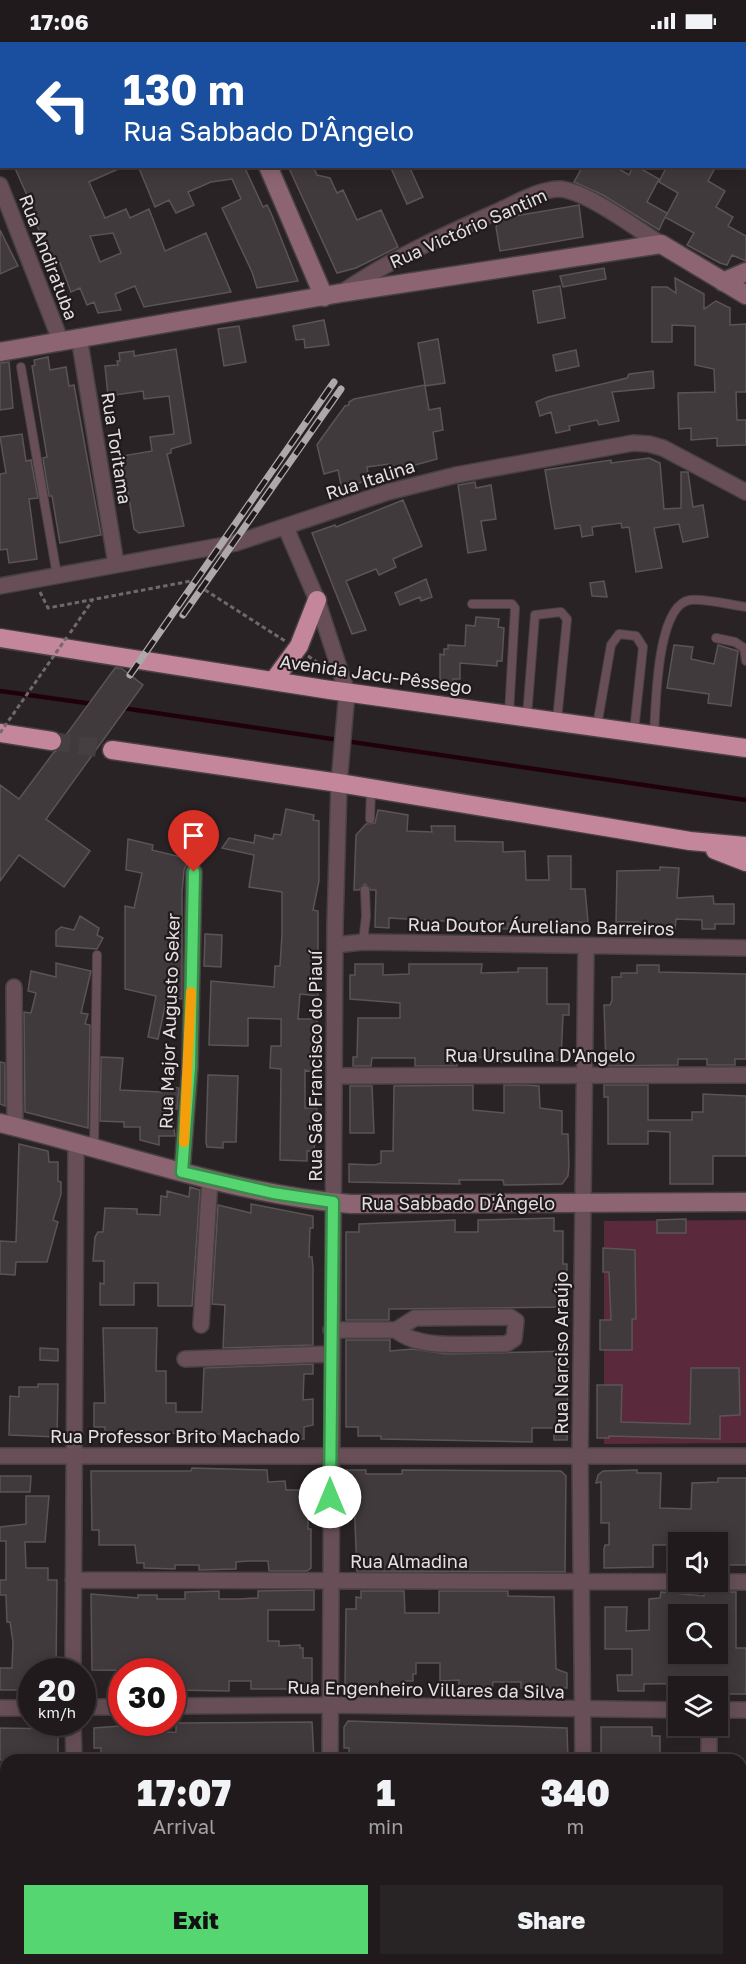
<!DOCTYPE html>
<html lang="en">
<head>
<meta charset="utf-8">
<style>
  body { margin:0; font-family:"Golos Text",sans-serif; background:#282325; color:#f1f3f6; height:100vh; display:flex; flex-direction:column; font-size:22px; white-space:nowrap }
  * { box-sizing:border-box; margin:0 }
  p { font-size:20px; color:#a2a1a3 }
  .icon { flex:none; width:33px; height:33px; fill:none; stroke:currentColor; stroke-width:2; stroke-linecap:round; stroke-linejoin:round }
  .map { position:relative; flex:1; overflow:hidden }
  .drawer { position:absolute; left:0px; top:1712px; width:747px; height:212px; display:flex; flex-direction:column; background:#201a1c; border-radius:18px 18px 0 0; box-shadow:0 3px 15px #0003,0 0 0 2px #3d383b }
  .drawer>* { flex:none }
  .banner { position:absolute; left:0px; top:0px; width:747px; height:126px; box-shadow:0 3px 15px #0003,0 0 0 2px #3d383b; background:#1a4fa0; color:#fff; overflow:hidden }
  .tools { position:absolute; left:668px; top:1490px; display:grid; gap:12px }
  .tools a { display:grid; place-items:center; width:60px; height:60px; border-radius:0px; background:#201a1c; box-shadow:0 3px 15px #0003,0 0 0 2px #3d383b; font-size:30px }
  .speed { position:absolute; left:18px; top:1616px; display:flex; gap:12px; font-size:30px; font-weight:700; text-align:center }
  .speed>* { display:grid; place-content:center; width:78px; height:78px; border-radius:50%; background:#201a1c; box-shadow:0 3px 15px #0003,0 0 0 2px #3d383b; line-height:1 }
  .speed small { font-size:15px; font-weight:400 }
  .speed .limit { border:9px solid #d22; background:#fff; color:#111 }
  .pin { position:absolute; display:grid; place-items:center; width:51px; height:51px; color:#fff; margin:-62px -26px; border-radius:50% 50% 50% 0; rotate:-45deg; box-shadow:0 0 6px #0007 }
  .pin .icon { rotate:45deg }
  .me { position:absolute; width:66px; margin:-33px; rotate:0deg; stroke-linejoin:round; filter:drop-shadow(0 0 4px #0008) }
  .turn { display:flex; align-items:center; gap:21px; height:126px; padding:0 24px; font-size:27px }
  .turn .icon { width:78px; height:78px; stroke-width:2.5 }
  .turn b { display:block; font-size:42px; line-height:51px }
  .eta { display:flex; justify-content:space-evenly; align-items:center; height:102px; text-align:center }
  .eta b { font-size:36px; font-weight:800; line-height:42px }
  .action { display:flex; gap:12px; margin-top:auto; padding:12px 24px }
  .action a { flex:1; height:69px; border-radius:0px; background:#56d671; color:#111; font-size:24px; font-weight:800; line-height:69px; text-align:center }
  .action a+a { background:#282325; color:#f1f3f6 }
  .status { display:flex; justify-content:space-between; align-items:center; height:42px; padding:0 30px; background:#201a1c; direction:ltr }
  .status svg { height:16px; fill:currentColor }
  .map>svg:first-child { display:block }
  .green { fill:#5b293c }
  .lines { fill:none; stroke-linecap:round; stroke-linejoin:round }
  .stream { stroke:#21000e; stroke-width:4.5 }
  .building { fill:#413a3c; stroke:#5b5456; stroke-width:1.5; fill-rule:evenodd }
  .highway-tunnel { stroke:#463f41; stroke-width:18; stroke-dasharray:18 9; stroke-linecap:butt }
  .lane-casing { stroke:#484143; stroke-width:10 }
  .street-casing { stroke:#484143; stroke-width:18 }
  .secondary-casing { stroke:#484143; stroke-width:21 }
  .highway-casing { stroke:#484143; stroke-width:21 }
  .path { stroke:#6f696b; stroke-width:3; stroke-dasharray:4.5 3; stroke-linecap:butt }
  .lane { stroke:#684f57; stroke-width:8 }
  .street { stroke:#684f57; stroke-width:15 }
  .secondary { stroke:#8d6572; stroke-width:18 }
  .highway { stroke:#c4869b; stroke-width:18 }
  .rail-casing { stroke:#ada8a9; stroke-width:7 }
  .rail { stroke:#201a1c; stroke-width:4.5; stroke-dasharray:14; stroke-linecap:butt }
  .path-bridge { stroke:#6f696b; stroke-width:3; stroke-dasharray:4.5 3; stroke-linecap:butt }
  .route-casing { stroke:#388b49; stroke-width:15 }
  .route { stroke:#56d671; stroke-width:10 }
  .slow { stroke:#f59e0b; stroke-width:10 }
  .labels { text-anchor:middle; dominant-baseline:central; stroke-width:4.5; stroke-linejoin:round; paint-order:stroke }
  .street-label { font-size:18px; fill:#e4e0e1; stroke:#201a1c }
</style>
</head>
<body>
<div class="status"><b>17:06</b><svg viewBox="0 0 49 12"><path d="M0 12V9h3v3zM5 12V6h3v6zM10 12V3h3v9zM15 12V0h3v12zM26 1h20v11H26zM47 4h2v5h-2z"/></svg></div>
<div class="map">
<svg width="746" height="1922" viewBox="0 0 746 1922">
  <rect width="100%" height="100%" fill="#2a2325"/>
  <path class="green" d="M746,1178v223l-142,1v-223z"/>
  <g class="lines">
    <path class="stream" d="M0,649l93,13
      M122,666l624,92"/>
  </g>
  <path class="building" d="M14,124h111l-36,16 16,36 21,-9 4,9 19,-9 16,42 41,-18 25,59 -87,15 -9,-21 -20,8 6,16 -23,3 -4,-11 -7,3 -7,-17 -9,4 -11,-29 -5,2 -24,-52 3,-2zM113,191l8,20 -21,9 -10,-26z
    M138,124h106l19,41 4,-2 4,8 27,68 -41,7 -5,-16 -30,-64 19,-9 -9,-20 -21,3 -23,10 6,13 -18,8 -7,-13 -14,7z
    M288,124h25l4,9 13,3 7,15 6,-3 14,30 24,-10 17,37 -42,21 -19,5z
    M390,124h19l14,31 -16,7z
    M583,124h31l15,9 4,-9h3l23,13 -12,23 20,11 -1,3 12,-23 -19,-11 8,-16h49l-8,15 17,10 -9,16 17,10 -5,9 18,10v25l-14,-6 -5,10 -7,-2 -33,-18 7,-12 -29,-16 -6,13 -56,-35 -29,-13z
    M579,163l4,32 -83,14 -4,-24 3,-6 10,-4z
    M0,188l18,36 -18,8z
    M604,226l2,11 -43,8 -3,-11z
    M675,236l29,16v15l12,-8 14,7v17l16,-1v68h-10l1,28h9v25l-29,1v-8l-26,2v-12l-12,1 -1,-36 37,-1 -1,-23 -19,-4v-39l-23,-1v17h-20v-55h15l9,6z
    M560,244l5,32 -27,5 -5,-32z
    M324,278l5,25 -24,3 -1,-9 -8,1 -3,-14z
    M239,284l7,36 -22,4 -6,-37z
    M438,297l7,44 -20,3 4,24 11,-2 3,22 -10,2 4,27 -47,13 -1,-8 -22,3 2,12 -27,11 -4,-20 -14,4 -7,-29 4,-6 24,-33 4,-1v-3l5,-3 71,-14 -7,-42z
    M176,307l15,94 -20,6v4l-4,1 17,72 -45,7 -5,-4 -12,-73 30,-5 -2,-14 24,-3 -5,-38 -25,3 -1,-8 -35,5 -3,-30 13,-1 -1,-4h3l-1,-8 15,-2v5z
    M576,308l3,16 -23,5 -3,-16z
    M48,315l2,13 16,-3 3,19 5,-1 27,150 -41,8 -8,-47h-3l-6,-38 4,-1 -15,-91 3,-1 -1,-5z
    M9,320l4,46 -13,2v-47z
    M653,329l1,17 -42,4 7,29 -20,4 -2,-5 -28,6 1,4 -14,3 -5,-21 -11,4 -4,-14 12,-5 79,-19 2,-4z
    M22,392l4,27 5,-1 7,38 -9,1 8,60 -28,4 -2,-14 -7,1v-76l6,-1 -6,-36z
    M649,416l11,5 4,46 17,-1v-36h7l5,35 10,-2 5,32 -25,5 -4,-18 -25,4 8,40 -26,4 -7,-45 -7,1 -1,-5 -29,4 1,8 -11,2 -2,-12 -25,4 -10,-59 66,-10v3z
    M475,440l1,6 15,-3 5,34 -15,2 5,29 -18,3 -10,-68z
    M403,458l19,46 -29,13 3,8 -17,8 -3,-6 -30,12 20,49 -14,4 -40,-101 23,-8 1,2z
    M426,537l6,18 -11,4 -1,-4 -20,8 -5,-12z
    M604,539l3,16 -15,-1 -2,-13z
    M476,575l23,2 -1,8 6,1 -2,33h-5v5l-37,-3v16h-7v3l-13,-2v-26l4,1v-6h4v-4l17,1 1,-21 9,1z
    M674,603l19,2 -2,12 23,5 4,-19 20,6 -7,55 -23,-3 1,-9 -42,-6z
    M115,626h6l22,17 -97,134 44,32 -26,36 -45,-32 -19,26v-96l19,14 35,-47 7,-4 2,-9z
    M286,767l28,6 -1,5 6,1v60l-6,29 5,1v85l-18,-2 -2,25h19l-1,54 -11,-3v38h12l-3,43h-7v10l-27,-1 1,-91 -11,-1 1,-22h10v-27l-33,-1v28l-39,-1 2,-64 63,6 1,-21h5l2,-32v-42l-33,-5 5,-32 -32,-7 7,-10 25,5 1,-8 18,4 1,-5 7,1z
    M378,768l30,5 -1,16 25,1 -1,-6h24v15l48,1v10l22,-1 1,29h23l-1,-24h23v33h14l3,33 -80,2v5l-28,-1v-5l-91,-5v10l-14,-1 1,-37h-5l-6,-6 -6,6h-5l2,-55 10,-11 9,-1z
    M128,797l25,6 -1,5 37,9 -5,11 -2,22v107l-15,-2 -9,42 -10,-2 8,-41 -31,-7v-83l9,2 8,-35 -16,-3z
    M660,825l19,1 -2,30 36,-2 1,8h20v20h-19v5h-13v-9l-26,-1 -1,10h-37v-7h-22l1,-51 43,-1z
    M80,874l19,12 -2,7 6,3 -6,11 -41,-3v-15l5,-4 13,3z
    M205,892l17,1 -1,32 -17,-1z
    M56,921l35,8 -10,42 7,1 -3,10 5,1 -2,103 -63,-16 -1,-100 7,1 5,-20 -8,-2 3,-20 25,6z
    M355,922h28v11l26,-1v-10h73l-1,9 37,-1v-4h29v36h22v11h-6l-2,45h-25v-4l-26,-1v7h-21v-3l-8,-2 -24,1v8h-42v-8h-43l-1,8h-18v-9h4l1,-39h42v-15l-50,-4v-24h5z
    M637,923h22v7l87,2v85h-11v6h-28v-6h-29v6l-72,1 -2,-61h6l2,-5v-23h9v-4h16z
    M101,1015l22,1 -3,32 41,2 2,-7 16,3 -2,21h-6l4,27h-16v9l-19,-5v-13h-16v-5l-24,-1z
    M0,1020l5,1v43l-5,-2z
    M208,1033l30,1 -2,66h-13v6l-16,-1 -1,-5z
    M473,1043v25l31,3v-28h21l14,1 1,22 22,3v23h6l1,31 -1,11 -6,8 -58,1 -1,-5h-44l1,4 -111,-2v-18l26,1 6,-2v-12h12l1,-65z
    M604,1043h44v35h44v-8h11v-18l43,2v60h-33v28h-43v-52l-22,-1v13h-40v-47h-4z
    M350,1044h22l2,47h-24z
    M19,1102l29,7 1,11h9v19l3,1v12l-8,26 5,2 -11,40h-31l-1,13 -15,-1v-33l16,1z
    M190,1145l10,3 -8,116h-34v-23h-24v22h-34v-22l4,1v-23h-11l2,-24 3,-5h5l2,-24 32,1v5l23,1 1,-19 6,1v-6l22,6z
    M251,1162l62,12v12h-3l-1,29h3l1,11v77l-90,3 2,-43 -13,-1 6,-99 33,8z
    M554,1176v13h9v33h4l-1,43 -177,2v11h-43v-88h13v-8l96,-4v12h23v-12z
    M686,1177v14h-29v-13z
    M603,1206l32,2 1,69h-4v31h-32v-30h11l-2,-48h-6z
    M103,1286h54l-1,43h10v32h10v9h26l2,-44 109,-4v10h-9l-1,26 10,-1v26l-9,2v12h-14v-4l-69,3v-4l-55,-1v3h-61v-9h-11v-24h11z
    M346,1298h44v11l23,-2 34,5 121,-3 -1,89h-13v-12h-22v14l-151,-3v-3h-23v-9h-12z
    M40,1306l18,1v12l-18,-1z
    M691,1326h48l1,47 -20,1v23l-111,-3v2h-12v-53h25l-1,37 69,2z
    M38,1342h20l-1,53 -48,-2 1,-39 9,1v-10h19z
    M192,1426l75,2 1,12 17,-1 1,9h15l1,19h6v20h3v39l-4,3h-38l-1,-10h-20l-12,1v7l-37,1v-5h-24v4l-31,-1v-5h-7l-2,-18h-36v-15h-7l-1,-59h100z
    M346,1428h20v4h36v-4l159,1 5,5 -1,96 -208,-1 -3,-71 -8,1z
    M637,1428v3h24l-1,35 31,1 1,-26 26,-1v-4h28v87h-18v7h-11v-30h-39l-1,3h-24v22l-49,1v-19l1,-4h4v-22h-8v-41l-5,1 2,-8 5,-4z
    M0,1434h31l-1,16h-30z
    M26,1454h23l-4,46h-20l1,26h22v12h9l-1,91h-24v19h-32v-22h12l1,-26 -3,-20h-3l-1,-27h-6v-15h6v-39h-6v-14l26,-3z
    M314,1548v20h-46v31h11v5l21,-1v3h3v10h9v31h-61v-8h-22v10l-57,-1v-19l-80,-1 -1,-76 47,4v-3h19v4h28v-7l34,-1v8h20l19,-1v-7z
    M361,1549h43l1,22h34v-22h69v5l46,1 2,72 11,4v15h-46v-6h-28l-1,10 -17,-1 1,-4h-17v-7l-19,1v-18h-24v11h-3v7h-9v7l-46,-3v4l-13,-1 1,-79h10v-12l5,1z
    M661,1550l43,4v-4h32v56h10v46h-22v-11l-80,1v7h-26l-1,-16h15v-26h-27v-42h22l-1,24 23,-1v-31l11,-1zM678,1572h39v39h-39z
    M348,1679l219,7 1,32h-219v-12h-5v-21z
    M312,1680l2,38h-213v-12h-7v-20l52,-4v9l30,-1v-9z
    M601,1685h51v9h8v24h-55l-1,-6h-3z
    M0,1686l58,1v31h-58z"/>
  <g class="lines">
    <path class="highway-tunnel" d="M52,699l60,9"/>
    <defs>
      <path id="lane" d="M21,325l36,208
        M472,562h40l3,4 -6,106
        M716,596l19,4 9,6 2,13
        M527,674l8,-101 26,-3 6,7 -10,101
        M597,684l14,-81 8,-11 17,2 7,11 -9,84
        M654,692c2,-27 2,-129 36,-134 14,-2 41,5 56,7
        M370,777l1,-31
        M363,900l3,-26 -1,-26
        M94,1105l3,-192"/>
      <path id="street" d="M624,0l2,2
        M0,97l2,-1
        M0,143l61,157
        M343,250c49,-34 103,-58 158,-82 17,-8 41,-22 60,-21 27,3 76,40 100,55
        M79,295l37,227
        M286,486l31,72 30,92 -8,91 -4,142 -5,835
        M0,544l236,-43 152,-51 68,-17 177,-32 16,1 14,4 83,44
        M335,903l28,-3 383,6
        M14,945l1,139
        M334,1034l412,-1
        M182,1130l8,-105 4,-195
        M201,1283l9,-147
        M331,1288h65l19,-12 95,-1 6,4 -2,18 -8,5c-32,-1 -86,7 -110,-14
        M185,1317l145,-5
        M0,1414h746
        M73,1538l673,2
        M73,1629l3,-529
        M172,1664l157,-1 349,5
        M82,1665h40
        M0,1666h32
        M717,1668h29
        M73,1680l1,38
        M709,1683v35
        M583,1718l-3,-304 6,-510
        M0,1916h6
        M74,1917v5
        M330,1917v5
        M397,1917l349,5
        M204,1922v-5"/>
      <path id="secondary" d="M215,0l1,2
        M268,124l56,131
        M723,240l23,-10
        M0,310l341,-59 320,-49 85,51
        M0,1081c116,28 231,71 351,81l395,-2"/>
      <path id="highway" d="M0,596l330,52 416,58
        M274,638l25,-34 18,-46
        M0,691l52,8
        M112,708l227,33 351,58 56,5
        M715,808l31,12"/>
    </defs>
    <use href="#lane" class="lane-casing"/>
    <use href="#street" class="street-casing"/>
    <use href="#secondary" class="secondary-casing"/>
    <use href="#highway" class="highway-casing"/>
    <path class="path" d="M40,550l8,16 143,-27 94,60
      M70,591l22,-32
      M308,614l15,10"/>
    <use href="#lane" class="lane"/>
    <use href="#street" class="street"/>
    <use href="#secondary" class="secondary"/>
    <use href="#highway" class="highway"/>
    <defs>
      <path id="rail" d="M183,573l158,-226
        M130,633l204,-293"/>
    </defs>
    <use href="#rail" class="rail-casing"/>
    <use href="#rail" class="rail"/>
    <path class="path-bridge" d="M0,691l67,-96"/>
  </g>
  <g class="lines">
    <defs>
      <path id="route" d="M194,830l-4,195 -8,105 91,21 60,9 -3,295"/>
    </defs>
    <use href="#route" class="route-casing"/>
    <use href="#route" class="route"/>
    <path class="slow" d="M184,1100l7,-150"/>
  </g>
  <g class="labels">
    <g class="street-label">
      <text transform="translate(468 186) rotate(-24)">Rua Victório Santim</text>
      <text transform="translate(49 215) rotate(69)">Rua Andiratuba</text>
      <text transform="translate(117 406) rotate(81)">Rua Toritama</text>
      <text transform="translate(370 437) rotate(-18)">Rua Italina</text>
      <text transform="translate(376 632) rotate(8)">Avenida Jacu-Pêssego</text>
      <text transform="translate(541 884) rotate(1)">Rua Doutor Áureliano Barreiros</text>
      <text transform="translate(169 979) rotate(-88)">Rua Major Augusto Seker</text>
      <text x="540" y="1013">Rua Ursulina D'Angelo</text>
      <text transform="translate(315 1024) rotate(-90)">Rua São Francisco do Piauí</text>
      <text x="458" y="1161">Rua Sabbado D'Ângelo</text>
      <text transform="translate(561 1311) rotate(-90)">Rua Narciso Araújo</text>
      <text x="175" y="1394">Rua Professor Brito Machado</text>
      <text x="409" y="1519">Rua Almadina</text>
      <text transform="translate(426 1647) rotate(1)">Rua Engenheiro Villares da Silva</text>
    </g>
  </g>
</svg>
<div class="tools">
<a><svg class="icon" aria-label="sound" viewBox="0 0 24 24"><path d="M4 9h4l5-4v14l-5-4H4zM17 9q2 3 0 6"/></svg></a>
<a><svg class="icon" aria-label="search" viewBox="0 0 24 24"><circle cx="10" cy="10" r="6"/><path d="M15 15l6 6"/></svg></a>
<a><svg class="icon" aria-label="layers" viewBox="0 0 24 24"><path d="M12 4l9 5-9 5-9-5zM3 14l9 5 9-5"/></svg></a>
</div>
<div class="speed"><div>20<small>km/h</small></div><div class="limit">30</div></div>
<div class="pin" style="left:194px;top:830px;background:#d93025"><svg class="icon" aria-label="arrive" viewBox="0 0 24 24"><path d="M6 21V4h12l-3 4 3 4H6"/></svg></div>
<svg class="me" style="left:330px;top:1455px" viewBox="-20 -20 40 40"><circle r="19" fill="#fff"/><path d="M0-13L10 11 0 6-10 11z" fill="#56d671"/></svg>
<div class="banner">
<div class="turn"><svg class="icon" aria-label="left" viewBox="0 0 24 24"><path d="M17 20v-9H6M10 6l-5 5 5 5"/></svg><div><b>130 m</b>Rua Sabbado D'Ângelo</div></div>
</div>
<section class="drawer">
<div class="eta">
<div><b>17:07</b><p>Arrival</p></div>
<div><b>1</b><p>min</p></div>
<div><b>340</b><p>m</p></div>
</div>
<div class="action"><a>Exit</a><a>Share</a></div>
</section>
</div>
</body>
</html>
